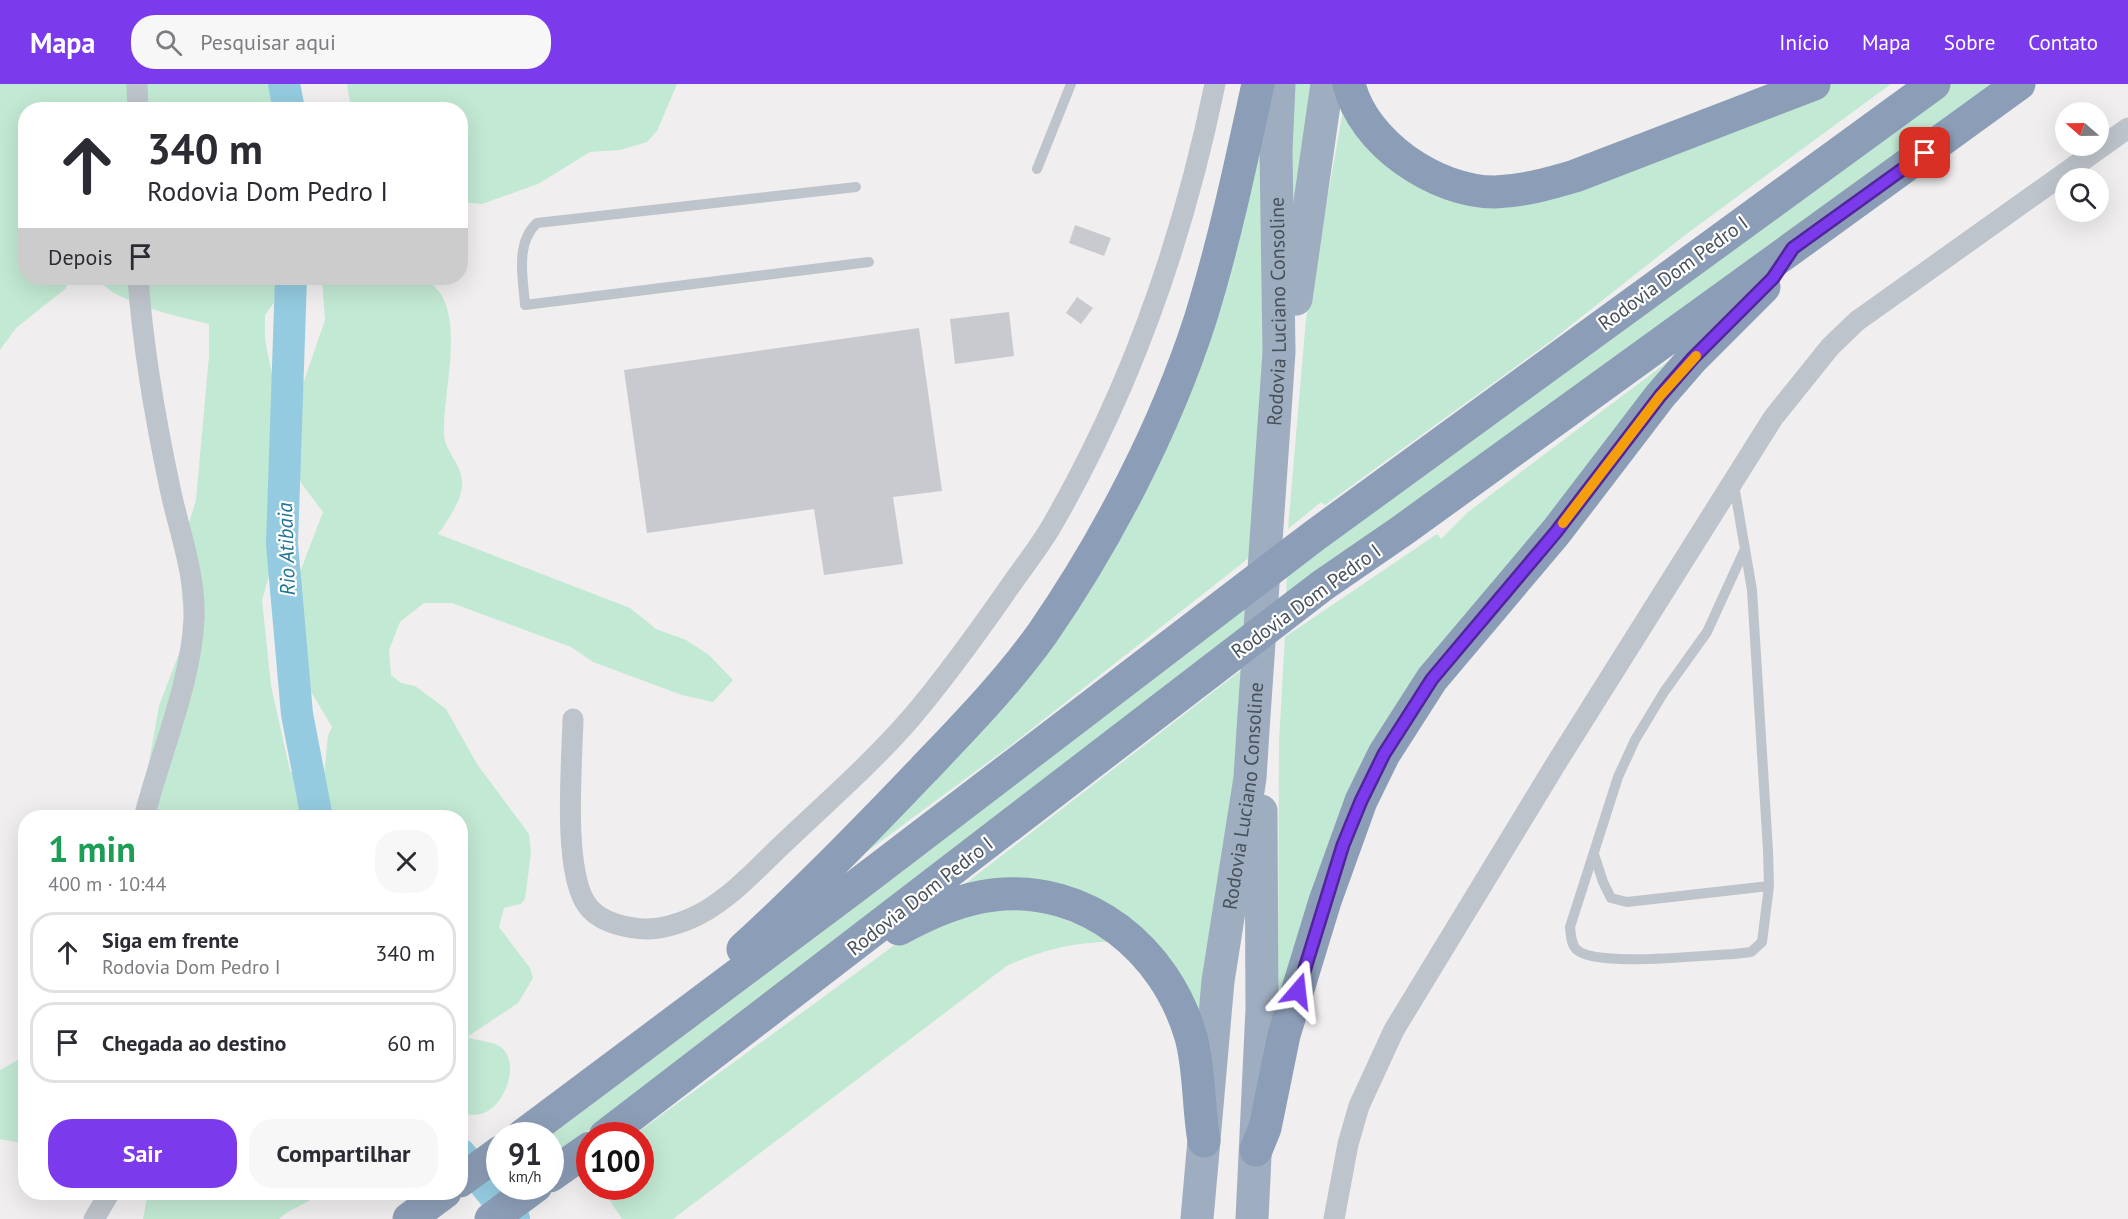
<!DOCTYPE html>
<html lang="pt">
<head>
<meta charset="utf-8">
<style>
  body { margin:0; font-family:"PT Sans",sans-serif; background:#f7f7f7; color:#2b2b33; height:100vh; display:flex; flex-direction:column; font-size:22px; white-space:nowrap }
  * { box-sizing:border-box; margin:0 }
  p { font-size:20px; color:#7c7c81 }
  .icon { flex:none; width:33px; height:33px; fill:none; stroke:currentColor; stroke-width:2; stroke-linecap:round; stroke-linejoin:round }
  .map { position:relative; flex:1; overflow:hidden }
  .side { position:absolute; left:18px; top:726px; width:450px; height:390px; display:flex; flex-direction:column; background:#fff; border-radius:24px; box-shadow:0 6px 24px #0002 }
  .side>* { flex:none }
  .hud { position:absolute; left:18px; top:18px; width:450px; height:183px; border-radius:24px; box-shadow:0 6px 24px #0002; background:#fff; color:#2b2b33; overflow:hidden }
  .needle { width:39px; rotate:290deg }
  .tools { position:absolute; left:2055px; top:18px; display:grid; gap:12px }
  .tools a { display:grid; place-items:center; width:54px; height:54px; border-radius:50%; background:#fff; box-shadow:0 6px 24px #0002; font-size:30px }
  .speed { position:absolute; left:486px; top:1038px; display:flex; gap:12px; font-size:30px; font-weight:700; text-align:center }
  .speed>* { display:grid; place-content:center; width:78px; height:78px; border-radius:50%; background:#fff; box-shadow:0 6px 24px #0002; line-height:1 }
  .speed small { font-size:15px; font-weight:400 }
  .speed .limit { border:9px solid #d22; background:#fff; color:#111 }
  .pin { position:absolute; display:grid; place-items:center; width:51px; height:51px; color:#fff; margin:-26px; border-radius:12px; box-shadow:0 3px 9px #0006 }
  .me { position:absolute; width:66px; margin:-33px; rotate:17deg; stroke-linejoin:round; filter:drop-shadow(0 0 4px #0008) }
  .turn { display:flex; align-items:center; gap:21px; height:126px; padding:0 30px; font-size:27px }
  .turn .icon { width:78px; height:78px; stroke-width:2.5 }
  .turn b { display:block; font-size:42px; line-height:51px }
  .then { display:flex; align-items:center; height:57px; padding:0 30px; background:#0003; gap:12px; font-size:22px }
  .round { display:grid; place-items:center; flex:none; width:63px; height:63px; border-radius:24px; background:#f7f7f7 }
  .headline { display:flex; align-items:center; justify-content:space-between; height:102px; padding:0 30px }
  h1 { font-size:36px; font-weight:800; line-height:45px; color:#1e9e55 }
  .cta { display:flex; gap:12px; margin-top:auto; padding:12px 30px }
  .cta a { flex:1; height:69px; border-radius:24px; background:#7c3aed; color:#fff; font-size:24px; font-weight:800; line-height:69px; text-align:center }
  .cta a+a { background:#f7f7f7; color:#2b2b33 }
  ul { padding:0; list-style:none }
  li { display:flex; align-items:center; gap:18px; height:81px; margin:0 12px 9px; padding:0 18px; border:3px solid #e1e1e2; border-radius:24px }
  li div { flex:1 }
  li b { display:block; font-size:22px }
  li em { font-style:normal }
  header { display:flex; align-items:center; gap:36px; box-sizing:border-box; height:84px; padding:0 30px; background:#7c3aed; color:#fff }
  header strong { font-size:28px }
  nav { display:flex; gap:33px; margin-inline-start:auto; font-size:21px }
  .search { width:420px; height:54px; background:#f7f7f7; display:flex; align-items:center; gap:15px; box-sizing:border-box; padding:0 21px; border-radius:24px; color:#7c7c81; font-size:22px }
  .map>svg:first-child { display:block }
  .green { fill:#c2e9d3 }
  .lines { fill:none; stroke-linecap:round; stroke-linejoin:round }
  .river { stroke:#94cbe0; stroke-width:32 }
  .building { fill:#c9cad0 }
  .service { stroke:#bec4cb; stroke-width:10 }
  .minor { stroke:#bec4cb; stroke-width:21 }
  .trunk { stroke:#9eadc0; stroke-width:33 }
  .motorway { stroke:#8c9eb7; stroke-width:33 }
  .route-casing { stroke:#51269a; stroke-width:15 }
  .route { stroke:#7c3aed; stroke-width:10 }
  .slow { stroke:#f59e0b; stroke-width:10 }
  .labels { text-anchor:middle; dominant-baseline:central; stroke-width:4.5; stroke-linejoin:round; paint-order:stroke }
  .street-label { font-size:20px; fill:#485059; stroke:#fff }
  .water-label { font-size:21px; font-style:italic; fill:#1e7596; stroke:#fff }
</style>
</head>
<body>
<header>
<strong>Mapa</strong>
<div class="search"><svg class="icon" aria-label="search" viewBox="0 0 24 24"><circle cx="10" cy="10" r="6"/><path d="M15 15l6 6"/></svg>Pesquisar aqui</div>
<nav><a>Início</a><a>Mapa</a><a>Sobre</a><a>Contato</a></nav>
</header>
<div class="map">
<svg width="2128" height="1135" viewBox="0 0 2128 1135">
  <rect width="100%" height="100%" fill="#f0eeee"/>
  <path class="green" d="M0,0h276l6,25 -256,1v168h45l-6,11 -49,39 -16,22z
    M347,0h330l-20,47 -10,11 -27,8 -30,2 -52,32 -56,20 -21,-2 -1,-92 -115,-1 6,-1z
    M1286,0h34l-27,174z
    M1830,0h61l-206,151 -134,106 -226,164 -4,-3 -33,27 18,-210 39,-220 137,100z
    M1949,0h48l-711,511 1,-23z
    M1262,51l3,203 -15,219 -240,189 -164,121 227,-265z
    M97,194h183l-5,23 -10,14v25l13,63 7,60 -8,85 -15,52 9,86 19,85 7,4 3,42h-157l1,-26 15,-85 29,-76 -4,-10 -5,-64 17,-56 13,-144v-32c-29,-7 -95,-21 -112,-46z
    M322,194c24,-1 96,-8 113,9 31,31 7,107 9,148 1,16 17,29 18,46 1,19 -14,39 -24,53l192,74 26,21 30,11 23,15 24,25 -20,22 -31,-7 -89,-33 -22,-15 -119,-44h-28l-24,19 -11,28 2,25 10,8 14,3 31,23 31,55 52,70 2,19 -6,46 -4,5 -17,4 -5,19 31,41 3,10 -15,25 -51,34c10,4 24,4 32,9 28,17 -2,86 -38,65l-1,-293 -125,-1 -12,-32 5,-49 4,-9 -26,-44h-4l4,-2 -14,-88 31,-81 -22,-29 -5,-19 4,-71 25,-73z
    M1678,270l-123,156 -127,151 -143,336h-7l1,-257 6,-103 152,-103 4,5 27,-27z
    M1248,517l-1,25 -630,484 -58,41 -8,-11 -1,-4h-2z
    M1244,584l-6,85 -39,256 -6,4 -68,-89 -173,-30z
    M1024,820l96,37c-47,2 -68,6 -112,24l-335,254h-51l-21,-32 39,-1v-50l-6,-1 284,-207z
    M25,972h1l-1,88 -25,-5v-69z
    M315,1109v3c-11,10 -25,12 -36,23h-136l5,-26z"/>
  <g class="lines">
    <path class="river" d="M284,0l5,26
      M291,194l-9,266 15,170 20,104
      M460,1070l54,65"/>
  </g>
  <path class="building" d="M1075,141l36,13 -7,18 -35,-13z
    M1077,213l16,11 -12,16 -15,-11z
    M1009,228l5,44 -59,8 -5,-45z
    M919,244l23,163 -49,6 10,67 -79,11 -10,-66 -167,24 -23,-163z"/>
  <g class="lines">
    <path class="service" d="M1037,85l34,-85
      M856,103l-319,36c-22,20 -14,55 -12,82l344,-43
      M1734,401l18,105 16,261 1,35 -7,56 -11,10 -17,2c-30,1 -140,14 -158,-5 -5,-5 -5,-14 -6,-22l48,-150 17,-37 29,-48 43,-60 37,-81
      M1594,770l9,28 8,16 16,4 142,-16"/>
    <path class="minor" d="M137,0l1,26
      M138,194c5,72 18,145 33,215 9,40 25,85 23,126 -3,65 -34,135 -50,199
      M573,635c-1,46 -10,145 12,183 7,12 18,18 31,22 26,8 46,6 71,-4 37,-14 68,-50 97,-77 43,-41 88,-80 127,-125 34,-40 65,-83 95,-126 15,-22 32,-43 45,-65 80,-138 132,-287 164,-443
      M94,1135l16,-27
      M1334,1135l14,-75 11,-38 35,-76 163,-268 216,-344 57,-71 27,-26 271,-193"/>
    <g class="trunk">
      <path d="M1296,215l31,-215"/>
      <path id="s1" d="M1197,1135l21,-238 32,-203 3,-48 26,-378 -3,-201 3,-67"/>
      <path d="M1252,1135l10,-210 -1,-198"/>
    </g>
    <path class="motorway" d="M1349,0c14,59 87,108 146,108 28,-1 53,-8 80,-16l239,-92
      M899,845c29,-16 61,-30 94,-34 94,-11 173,55 198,142 9,33 7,70 13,104
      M743,865c62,-57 122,-118 180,-179 41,-43 84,-87 119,-136 65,-94 123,-206 158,-314 24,-77 41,-157 58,-236
      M522,1052l330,-247 462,-353 620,-452
      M605,1052l718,-551 80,-55 616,-446
      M1256,1066l9,-22 19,-93 41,-134 36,-100 23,-47 48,-75 124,-147 104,-136 33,-38 71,-71
      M550,1092l40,-28
      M460,1097l40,-29
      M409,1135l36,-27
      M491,1135l45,-33"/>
  </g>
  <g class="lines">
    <defs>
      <path id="route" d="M1298,907l45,-146 18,-44 23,-47 48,-75 124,-147 104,-136 33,-38 80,-80 20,-30 132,-95"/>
    </defs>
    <use href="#route" class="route-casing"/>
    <use href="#route" class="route"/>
    <path class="slow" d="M1563,439l97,-127 36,-40"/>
  </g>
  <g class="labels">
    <g class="street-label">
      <text transform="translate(1673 189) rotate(-36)">Rodovia Dom Pedro I</text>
      <text stroke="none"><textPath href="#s1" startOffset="912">Rodovia Luciano Consoline</textPath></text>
      <text transform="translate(1306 517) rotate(-36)">Rodovia Dom Pedro I</text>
      <text stroke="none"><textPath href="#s1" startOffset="426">Rodovia Luciano Consoline</textPath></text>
      <text transform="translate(920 812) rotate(-38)">Rodovia Dom Pedro I</text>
    </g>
    <g class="water-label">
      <text transform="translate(286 465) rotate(-92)">Rio Atibaia</text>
    </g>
  </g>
</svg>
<div class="tools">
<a><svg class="needle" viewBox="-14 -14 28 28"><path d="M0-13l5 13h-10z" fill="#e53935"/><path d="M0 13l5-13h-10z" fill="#7c7c81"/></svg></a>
<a><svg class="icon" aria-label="search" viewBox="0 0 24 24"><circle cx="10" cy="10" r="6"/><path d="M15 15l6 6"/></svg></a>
</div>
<div class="speed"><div>91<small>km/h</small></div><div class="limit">100</div></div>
<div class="pin" style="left:1925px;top:69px;background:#d93025"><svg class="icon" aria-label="arrive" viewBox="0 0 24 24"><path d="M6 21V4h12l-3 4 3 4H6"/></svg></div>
<svg class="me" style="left:1298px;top:907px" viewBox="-20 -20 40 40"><path d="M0-17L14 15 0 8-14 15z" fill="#7c3aed" stroke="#fff" stroke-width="4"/></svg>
<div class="hud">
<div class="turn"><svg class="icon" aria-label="ahead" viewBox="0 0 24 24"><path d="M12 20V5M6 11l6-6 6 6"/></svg><div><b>340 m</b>Rodovia Dom Pedro I</div></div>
<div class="then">Depois<svg class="icon" aria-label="arrive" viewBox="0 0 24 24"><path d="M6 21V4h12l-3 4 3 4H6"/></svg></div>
</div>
<section class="side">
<div class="headline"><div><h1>1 min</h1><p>400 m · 10:44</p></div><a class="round"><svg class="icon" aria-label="close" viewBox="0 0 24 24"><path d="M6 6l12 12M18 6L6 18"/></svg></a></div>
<ul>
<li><svg class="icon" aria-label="ahead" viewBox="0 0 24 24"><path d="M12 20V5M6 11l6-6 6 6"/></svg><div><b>Siga em frente</b><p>Rodovia Dom Pedro I</p></div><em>340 m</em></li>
<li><svg class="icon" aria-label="arrive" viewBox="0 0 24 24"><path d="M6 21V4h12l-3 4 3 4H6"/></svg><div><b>Chegada ao destino</b></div><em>60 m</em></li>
</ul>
<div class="cta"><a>Sair</a><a>Compartilhar</a></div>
</section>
</div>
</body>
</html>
